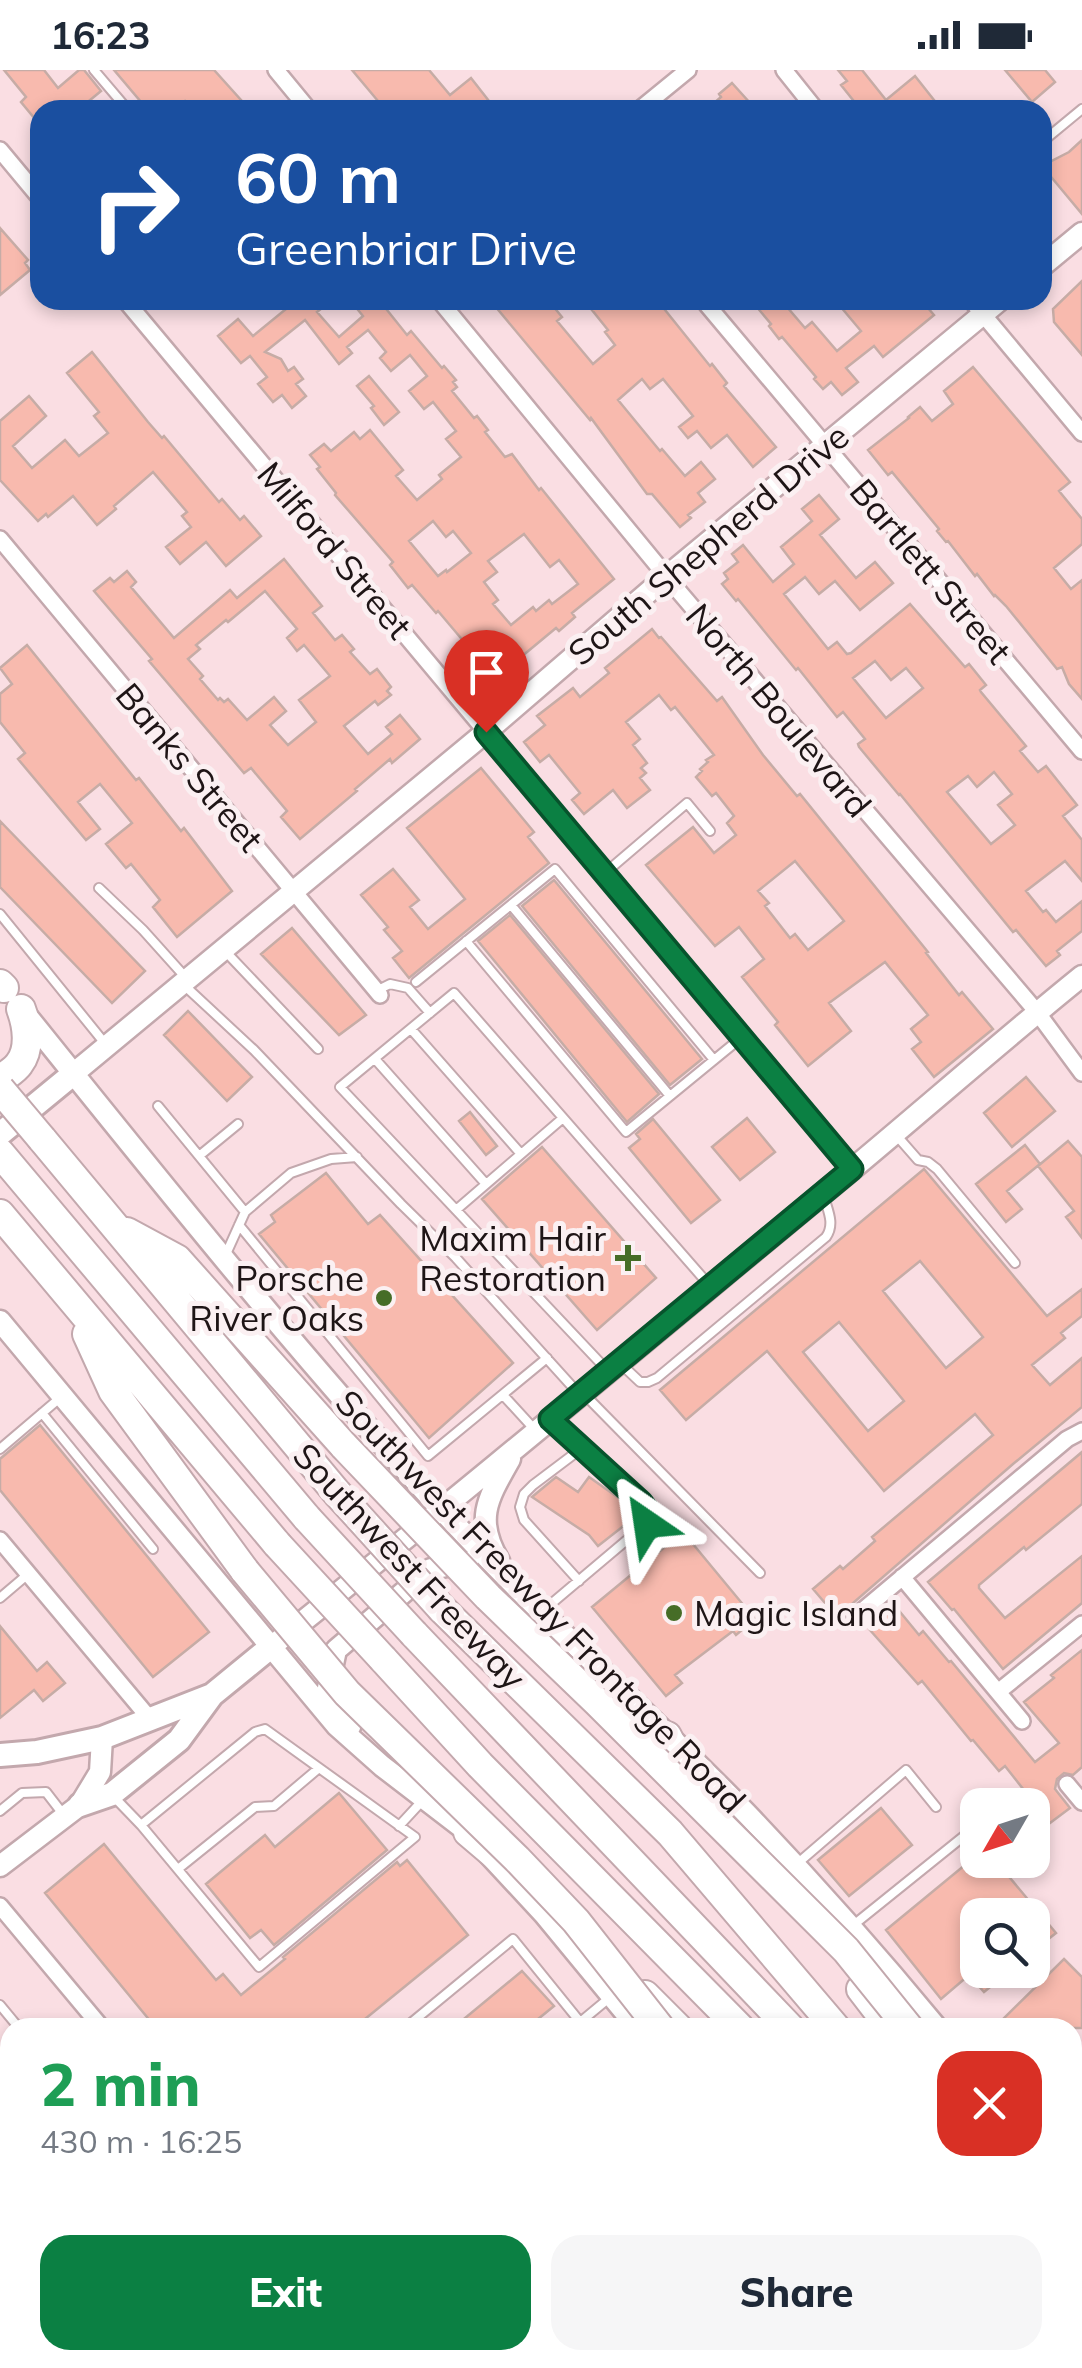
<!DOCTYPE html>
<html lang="en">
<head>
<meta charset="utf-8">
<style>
  body { margin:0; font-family:Mulish,sans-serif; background:#f6f6f7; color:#1f2937; height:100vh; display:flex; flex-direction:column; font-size:38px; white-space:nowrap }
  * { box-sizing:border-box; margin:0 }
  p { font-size:32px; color:#747a83 }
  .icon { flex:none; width:55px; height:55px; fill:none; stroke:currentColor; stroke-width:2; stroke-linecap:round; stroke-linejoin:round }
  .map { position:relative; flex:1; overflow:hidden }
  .side { position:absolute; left:0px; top:1948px; width:1082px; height:352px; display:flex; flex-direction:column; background:#fff; border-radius:30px 30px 0 0; box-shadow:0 5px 15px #0003 }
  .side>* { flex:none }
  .banner { position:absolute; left:30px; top:30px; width:1022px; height:210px; border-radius:30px; box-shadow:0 5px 15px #0003; background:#1a4fa0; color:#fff; overflow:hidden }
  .needle { width:65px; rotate:231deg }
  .controls { position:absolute; left:960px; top:1718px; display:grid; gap:20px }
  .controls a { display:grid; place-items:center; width:90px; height:90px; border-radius:20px; background:#fff; box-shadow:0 5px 15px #0003; font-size:50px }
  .pin { position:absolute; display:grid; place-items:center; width:85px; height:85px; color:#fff; margin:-102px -42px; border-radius:50% 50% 50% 0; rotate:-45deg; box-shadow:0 0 10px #0007 }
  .pin .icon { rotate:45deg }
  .me { position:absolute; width:110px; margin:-55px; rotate:328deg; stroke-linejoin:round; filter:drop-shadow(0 0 8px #0008) }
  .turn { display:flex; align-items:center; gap:35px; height:210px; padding:0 40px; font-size:45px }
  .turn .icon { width:130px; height:130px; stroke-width:2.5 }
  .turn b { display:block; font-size:70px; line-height:85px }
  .round { display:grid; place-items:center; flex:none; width:105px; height:105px; border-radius:30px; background:#f6f6f7 }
  .overview { display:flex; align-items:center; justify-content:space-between; height:170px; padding:0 40px }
  h1 { font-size:60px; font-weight:800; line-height:75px; color:#1e9e55 }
  .primary-button { display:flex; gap:20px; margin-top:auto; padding:20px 40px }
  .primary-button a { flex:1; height:115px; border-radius:30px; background:#0b8043; color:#fff; font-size:40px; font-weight:800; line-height:115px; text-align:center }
  .primary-button a+a { background:#f6f6f7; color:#1f2937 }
  .status { display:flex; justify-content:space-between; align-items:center; height:70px; padding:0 50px; background:#fff; direction:ltr }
  .status svg { height:28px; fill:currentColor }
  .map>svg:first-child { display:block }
  .building { fill:#f8baae; stroke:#c6aca6; stroke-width:2.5; fill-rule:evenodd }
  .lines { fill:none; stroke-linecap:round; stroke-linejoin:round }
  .lane-casing { stroke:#c3a8ad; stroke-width:12 }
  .street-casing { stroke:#c3a8ad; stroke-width:20 }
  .secondary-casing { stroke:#c3a8ad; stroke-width:25 }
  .primary-casing { stroke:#c3a8ad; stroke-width:28 }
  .highway-casing { stroke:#c3a8ad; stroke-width:32 }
  .lane { stroke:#fff; stroke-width:8 }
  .street { stroke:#fff; stroke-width:15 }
  .secondary { stroke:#fff; stroke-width:20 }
  .primary { stroke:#fff; stroke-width:22 }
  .highway { stroke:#fff; stroke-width:28 }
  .highway-bridge-casing { stroke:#c3a8ad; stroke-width:32; stroke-linecap:butt }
  .highway-bridge { stroke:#fff; stroke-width:28 }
  .route-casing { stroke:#07532c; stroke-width:25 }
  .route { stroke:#0b8043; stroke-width:18 }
  .poi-dot { fill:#466d27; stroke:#fbf0f2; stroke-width:4 }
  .labels { text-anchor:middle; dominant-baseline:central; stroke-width:10; stroke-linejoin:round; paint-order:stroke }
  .street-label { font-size:35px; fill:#1e1516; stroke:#fbf0f2 }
  .poi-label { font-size:35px; fill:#1e1516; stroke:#fbf0f2; text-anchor:end }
</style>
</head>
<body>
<div class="status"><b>16:23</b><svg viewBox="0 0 49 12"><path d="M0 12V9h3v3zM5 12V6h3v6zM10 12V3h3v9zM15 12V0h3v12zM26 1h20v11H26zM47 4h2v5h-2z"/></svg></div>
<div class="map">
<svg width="1082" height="2298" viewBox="0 0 1082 2298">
  <rect width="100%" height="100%" fill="#fadee3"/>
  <path class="building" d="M4,0h40l14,18 21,-18h5l17,21 -23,19h-38v15l-19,-23 5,-5z
    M114,0h100l36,40h-58l-7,-9 -11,9h-39v-2l6,-6z
    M352,0h77l21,25 21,-17 25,32h-129l11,-9z
    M838,0h24l24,30 29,-24 19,24 -2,1 7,9h-78l-20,-25 6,-4z
    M1005,0h40l10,12 -23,20z
    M732,13l18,20 -7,7h-37l15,-13 -2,-3z
    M1082,70v74l-40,-48 27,-14z
    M0,158l28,32 -3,3 5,7 -30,25z
    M1082,211v74l-28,-33 -1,-13z
    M297,230h35l-15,12 22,25 24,-21 -13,-16h29l28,35 4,-4 31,37 2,-2 12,14 -3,2 4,5 -5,4 22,27 3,-2 11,14 -3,2 20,25 7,-3 27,36 2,-2 73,91 -42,34 3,4 -16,14 -3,-3 -41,34 8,10 -23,19 -27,-33 3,-2 -38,-45 -2,2 -24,-28 -4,3 -18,-23 3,-3 -58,-67 1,-2 -19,-24 3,-2 -10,-12 14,-11 7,7 23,-19 6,7 10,-9 33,40 -7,6 21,24 25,-21 -3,-4 22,-18 -15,-18 10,-8 -23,-29 -9,7 -15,-18 18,-15 -17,-21 -19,16 -11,-13 6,-6 -18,-22 -21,17 5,6 -13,11 -34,-44 -40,32 16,7 7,12 6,-4 9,12 -7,5 10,12 -14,12 -10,-13 -9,7 -15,-18 9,-7 -17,-21 -9,7 -23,-27 20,-17 15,17zM433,451l13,16 7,-6 18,22 -24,19 -1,-2 -8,6 -29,-35zM524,464l26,33 9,-7 19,24 -26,20 -3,-4 -13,11 -3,-4 -22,18 -18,-21 5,-4 -14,-18 13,-10 -9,-11z
    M490,230h58l14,17 -5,4 36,43 22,-19 -10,-13 3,-2 -16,-20 4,-4 -5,-6h66l53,66 2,-2 15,19 -3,3 52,61 -23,20 -26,-32 -16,13 -14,-17 -9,7 -9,-11 14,-11 -30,-37 -13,10 -8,-10 -24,21 42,51 2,-2 23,27 16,-14 14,17 -17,14 7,9 -17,13 3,3 -11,9 -28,-33h-5l-56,-76 -1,2z
    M751,230h30l24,28 7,-6 25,29 24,-20 -26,-31h86l13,15 -51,42 -9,-11 -28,22 12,14 -16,13 -11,-13 -8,7 -9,-10 2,-2 -34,-40 -3,2 -10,-13 2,-2z
    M92,282l56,70 14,16 2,-2 55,66 3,-3 18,21 4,-4 17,20 -35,30 -20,-24 -26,22 -14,-17 25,-20 -9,-11 5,-4 -34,-40 -39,34 2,3 -19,16 -24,-29 -25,21 -2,-3 -8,7 -38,-41v-59l29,-25 17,20 -33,30 19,22 33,-28 14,16 29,-23 -14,-17 5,-4 -32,-39z
    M973,297l97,115 -11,9 23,28v25l-28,24 17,21 11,-9v119l-13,-15 -7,-17 -5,2 -51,-63 -11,-11 -1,1 -17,-22 -2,2 -27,-35 -2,1 -9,-11 2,-2 -47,-57 -4,3 -20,-25 41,-32 -1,-1 12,-10 12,14 21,-17 -9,-13z
    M369,306l30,36 -15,13 -13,-17 3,-2 -17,-20z
    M819,425l20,24 -19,16 36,43 19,-16 18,21 -33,27 -25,-29 -16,13 -14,-17 -21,17 44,55 9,-7 10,12 4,-1 59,-49 55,63 4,-3 17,21 -6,5 1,2 45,54 -6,5 18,21 8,-6 31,39 -14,11 19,24v41l-17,-20 -39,30 17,21 3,-2 10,12 26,-21v30l-25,20 3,4 -14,11 -30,-36 -3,2 -113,-138 -1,1 -40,-48 -1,-3 7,-5 -22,-27 -6,5 -39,-49 -2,2 -58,-71 -2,2 -14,-17 6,-5 -4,-6 14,-11 -6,-8 11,-9 30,37 21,-18 -13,-17 31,-26 -10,-12zM875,591l16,19 15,-12 17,20 -37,30 -33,-40zM994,702l18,22 -14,11 17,20 -24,19 -44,-52 21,-16 9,11z
    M284,489l38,47 -9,7 22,27 7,-5 12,14 -4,3 20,22 7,-5 14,18 -4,4 4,4 -13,10 -3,-4 -31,25 24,28 24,-20 -6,-7 14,-12 20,24 -28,24 -2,-4 -35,30 2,2 -57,48 -19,-22 6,-6 -36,-43 -7,5 -95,-112 3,-2 -58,-68 16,-13 4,4 13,-11 9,11 -5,5 43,51 56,-48 7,8zM265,521l32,38 -10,9 10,13 7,-6 26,31 -31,24 17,22 -28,23 -18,-20 16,-14 -12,-14 -27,23 -19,-21 -4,3 -4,-4 -2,2 -18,-21 3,-3 -15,-17 12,-10 -4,-4 30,-25 2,2z
    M652,559l7,9 2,-1 56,64 5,-4 41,58 34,41 3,-2 128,158 -2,1 33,42 3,-3 31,37 -59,48 -22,-28 9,-7 -10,-13 17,-14 -43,-53 -56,41 22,28 -43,35 -33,-41 3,-3 -36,-45 22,-18 -25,-32 -24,19 -69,-81 47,-38 21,26 22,-18 -9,-12 7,-7 -18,-23 -4,3 -16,-19 6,-6 -2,-2 8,-7 -2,-2 8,-5 -39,-48 -4,3 -12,-15 -33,27 14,17 -7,6 14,18 -6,5 5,5 -6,5 10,12 -23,18 -14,-18 -29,24 -12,-14 8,-7 -31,-38 -9,7 -16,-20 21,-17 -8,-9 36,-28 7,9 29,-24 -4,-5zM795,791l49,60 -36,29 -13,-16 -5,4 -25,-32 4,-3 -11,-12z
    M27,575l109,135 3,-2 42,53 3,-3 48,63 -55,46 -24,-30 7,-7 -29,-36 -5,4 -20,-24 26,-21 -32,-39 -22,18 22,27 -14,11 -68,-81 7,-6 -25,-31v-28l12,-10 -12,-16z
    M481,698l53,64 -6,5 21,26 -140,115 -16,-20 9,-7 -18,-21 4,-3 -27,-32 32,-26 26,31 -9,7 18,22 37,-30 -58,-71z
    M0,751l145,150 -33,32 -112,-116z
    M554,810l148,179 -32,26 -148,-179z
    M510,845l149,179 -32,28 -149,-181z
    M292,858l74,87 -27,20 -78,-81z
    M188,941l64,66 -25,24 -63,-66z
    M1026,1007l29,34 -43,36 -28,-34z
    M470,1042l27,34 -11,9 -27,-34z
    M747,1048l28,34 -35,28 -28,-33z
    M653,1049l67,81 -29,23 -62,-75 11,-9 -4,-5z
    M1068,1071l14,16v81l-16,-21 8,-6 -36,-45z
    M1025,1075l15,19 -33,27 15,18 -16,13 -30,-38z
    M542,1077l114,131 -59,52 -115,-131z
    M924,1099l123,147 35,-27v27l-21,17 4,5 -33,27 18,20 32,-27v49l-69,57 -176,153 -24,-28 27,-23 3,3 32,-28 -3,-4 121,-102 -18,-21 -91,77 -117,-140 -81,69 -26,-30zM920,1191l63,76 -37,31 -63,-77zM839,1252l65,79 -36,30 -65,-79z
    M326,1103l42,51 12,-9 133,148 -84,75 -170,-204 16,-12 -4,-7z
    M40,1355l169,207 -56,45 -153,-187v-31z
    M1082,1382v52l-56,46 -2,-3 -45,38v3l26,30 77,-62v47l-79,66 -49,-60 -2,1 -24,-28z
    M556,1407l22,15 11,-15 51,36 -42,33 -9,-11 -57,-38z
    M683,1462l72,87 -19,16 -3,-4 -58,44 7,8 -16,13 -74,-89z
    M896,1537l23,28 4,-4 26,31 2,-1 84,101 24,-19 -35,-41 30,-24 -3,-3 31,-25v117l-9,8 -9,-2 -7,6 -2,10 15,19 -20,15 -45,-57 -6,5 -26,-31 -2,1 -49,-60 -4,3 -49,-55z
    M0,1556l37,45 10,-9 18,21 -22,18 -9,-11 -34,28z
    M339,1723l48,57 -113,95 -13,-15 -11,8 -44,-54 59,-49 10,12z
    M881,1738l31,37 -63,51 -31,-36z
    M104,1774l112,136 7,-6 18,21 44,-36 -2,-2 114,-95 3,4 7,-6 61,75 -114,93h-198l-111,-135z
    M971,1790h24l61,73 -24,19v-37h-54v55h33l-27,22 -15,-17 -28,24 -55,-69z
    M1064,1889l18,18v51h-88z
    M522,1901l32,35 -27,22h-74z"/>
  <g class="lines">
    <defs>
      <path id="lane" d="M94,0l34,40
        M1042,72l40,-33
        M605,803l82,-70 23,28
        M99,818l44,42 44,49
        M511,835l159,191
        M0,844l107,132
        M466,871l160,191 116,-95
        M225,881l93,98
        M416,912l139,-113 159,191
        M185,916l69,64 147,154 55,54 122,135
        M378,920l12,-6 18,4 22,25
        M411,959l110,125
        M375,989l111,125
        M158,1036l87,106
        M897,1066l21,24 10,2 9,7 78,94
        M199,1086l39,-32
        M456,1140l107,-92
        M239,1155l189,231 119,-98
        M226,1184l19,-42 46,-39 40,-14 26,-2
        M622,1295l18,17h8l9,-4 169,-141c9,-13 2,-26 -2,-40
        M607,1300l-267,-283 114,-94 256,293
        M503,1325l33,36
        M585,1325l175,178
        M42,1343l111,136
        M0,1379l61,-52
        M579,1511l-55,-61 -4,-13 4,-13 9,-9 49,-37
        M0,1528l27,-23
        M545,1539l102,-86 1,-12 -7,-9 -87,-80
        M115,1728l26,27 118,142 156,-130 -150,-108 -10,3 -114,93
        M0,1741l22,-18 24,-1 17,22
        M399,1756l24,-26
        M798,1793l108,-93 30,37
        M178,1799l77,-62 19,-1 45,-38
        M851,1857l118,-95
        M0,1935l19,23
        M405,1958l108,-89 72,89
        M573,1958l35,-29
        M0,2011l10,6
        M217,2290l3,8
        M576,2290l7,8
        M686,2298l10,-8
        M769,2298l10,-8
        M829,2298l10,-8"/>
      <path id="street" d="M276,0l33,40
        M784,0l32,40
        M639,40l49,-40
        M0,80l40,48
        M125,230l727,869
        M439,230l242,294 356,418 45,61
        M703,230l379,451
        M971,230l111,133
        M0,469l380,456
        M0,1470l150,179
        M902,1507l120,144
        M855,1547l212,-178 15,-8
        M998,1622l84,-68
        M1067,1714l15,18
        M0,1836l102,122
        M0,2243l10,12
        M39,2290l5,8
        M259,2290l1,8"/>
      <path id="secondary" d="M1042,196l40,-33
        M23,941c136,169 271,338 418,498 97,105 205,201 305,304 66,69 130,141 191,215
        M73,1004l413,-342 180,-155 334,-277
        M0,1251l337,405 45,40 86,66 76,82 94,114
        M499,1491c-25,-42 -11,-63 11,-102
        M272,1576c195,-155 386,-316 578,-475 78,-65 154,-132 232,-195
        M350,1657l-22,-39 8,-38 95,-81 37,-7
        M0,1796l80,-61 20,-33 2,-34
        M1072,2119l10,11
        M915,2290l7,8
        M295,2298l10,-8"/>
      <path id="primary" d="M0,1064l73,-60
        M0,1685l37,-3 65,-14 110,-43 60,-49
        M80,1735l32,-11 67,-54 33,-45"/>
      <path id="highway" d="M0,914l4,4
        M0,1010c6,-5 15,-10 19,-16 12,-15 8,-39 2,-55
        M42,1069l295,354
        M0,1083l307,365
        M0,1144l277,330
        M127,1162l50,27 167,187
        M87,1264l26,57 132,180
        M442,1539l228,224 166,195
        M414,1564l376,394
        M383,1589l97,106 260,263
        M667,1666l19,37 19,23
        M468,1762l40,34
        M861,1919l30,39
        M645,1925l33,33
        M1072,2152l10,12
        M1072,2188l10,12
        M1072,2234l10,11
        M939,2290l7,8
        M985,2290l9,8
        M1012,2290l6,8
        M1072,2290l7,8"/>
    </defs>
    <use href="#lane" class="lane-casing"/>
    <use href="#street" class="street-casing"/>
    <use href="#secondary" class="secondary-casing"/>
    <use href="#primary" class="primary-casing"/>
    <use href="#highway" class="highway-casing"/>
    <use href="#lane" class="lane"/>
    <use href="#street" class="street"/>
    <use href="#secondary" class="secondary"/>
    <use href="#primary" class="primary"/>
    <use href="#highway" class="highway"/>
    <defs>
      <path id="highway-bridge" d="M0,1019l42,50
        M344,1376l144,151 109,105 249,248 63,78
        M337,1423l105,116
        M307,1448l107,116
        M277,1474l106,115
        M245,1501l102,122 170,166 59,62 84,107"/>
    </defs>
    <use href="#highway-bridge" class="highway-bridge-casing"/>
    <use href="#highway-bridge" class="highway-bridge"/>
  </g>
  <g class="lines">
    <defs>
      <path id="route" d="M486,662l366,437 -302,250 91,83 7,9 -1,13"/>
    </defs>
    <use href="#route" class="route-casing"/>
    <use href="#route" class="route"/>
  </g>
  <g class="poi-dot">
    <path d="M623 1173h10v10h10v10h-10v10h-10v-10h-10v-10h10z"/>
    <circle cx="384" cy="1228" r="10"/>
    <circle cx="674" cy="1543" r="10"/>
  </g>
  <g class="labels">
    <g class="street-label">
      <text transform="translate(708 474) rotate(-40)">South Shepherd Drive</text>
      <text transform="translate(335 480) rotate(50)">Milford Street</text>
      <text transform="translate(931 501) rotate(50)">Bartlett Street</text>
      <text transform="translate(779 640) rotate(50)">North Boulevard</text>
      <text transform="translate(190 697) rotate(50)">Banks Street</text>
      <text transform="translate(410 1496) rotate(47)">Southwest Freeway</text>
      <text transform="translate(541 1531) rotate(46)">Southwest Freeway Frontage Road</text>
    </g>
    <g class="poi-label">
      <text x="606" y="1168">Maxim Hair<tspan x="606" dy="40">Restoration</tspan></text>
      <text x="364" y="1208">Porsche<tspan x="364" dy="40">River Oaks</tspan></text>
      <text x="694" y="1543" text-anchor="start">Magic Island</text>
    </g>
  </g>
</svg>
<div class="controls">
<a><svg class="needle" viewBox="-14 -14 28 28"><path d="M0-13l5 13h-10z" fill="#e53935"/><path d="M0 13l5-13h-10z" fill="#747a83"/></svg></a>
<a><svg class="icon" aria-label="search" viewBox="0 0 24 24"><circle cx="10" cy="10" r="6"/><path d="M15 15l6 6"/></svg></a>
</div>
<div class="pin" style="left:486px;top:662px;background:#d93025"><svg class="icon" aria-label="arrive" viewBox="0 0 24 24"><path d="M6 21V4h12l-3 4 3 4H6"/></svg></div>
<svg class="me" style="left:647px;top:1454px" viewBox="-20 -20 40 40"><path d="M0-17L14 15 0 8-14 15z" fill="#0b8043" stroke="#fff" stroke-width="4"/></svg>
<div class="banner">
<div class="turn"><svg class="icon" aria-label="right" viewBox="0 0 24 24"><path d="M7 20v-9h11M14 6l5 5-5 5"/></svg><div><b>60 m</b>Greenbriar Drive</div></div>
</div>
<section class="side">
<div class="overview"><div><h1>2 min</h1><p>430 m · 16:25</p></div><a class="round" style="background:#d93025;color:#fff"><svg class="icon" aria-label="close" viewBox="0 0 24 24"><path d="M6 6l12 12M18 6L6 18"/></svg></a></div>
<div class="primary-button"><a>Exit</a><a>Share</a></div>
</section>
</div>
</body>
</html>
